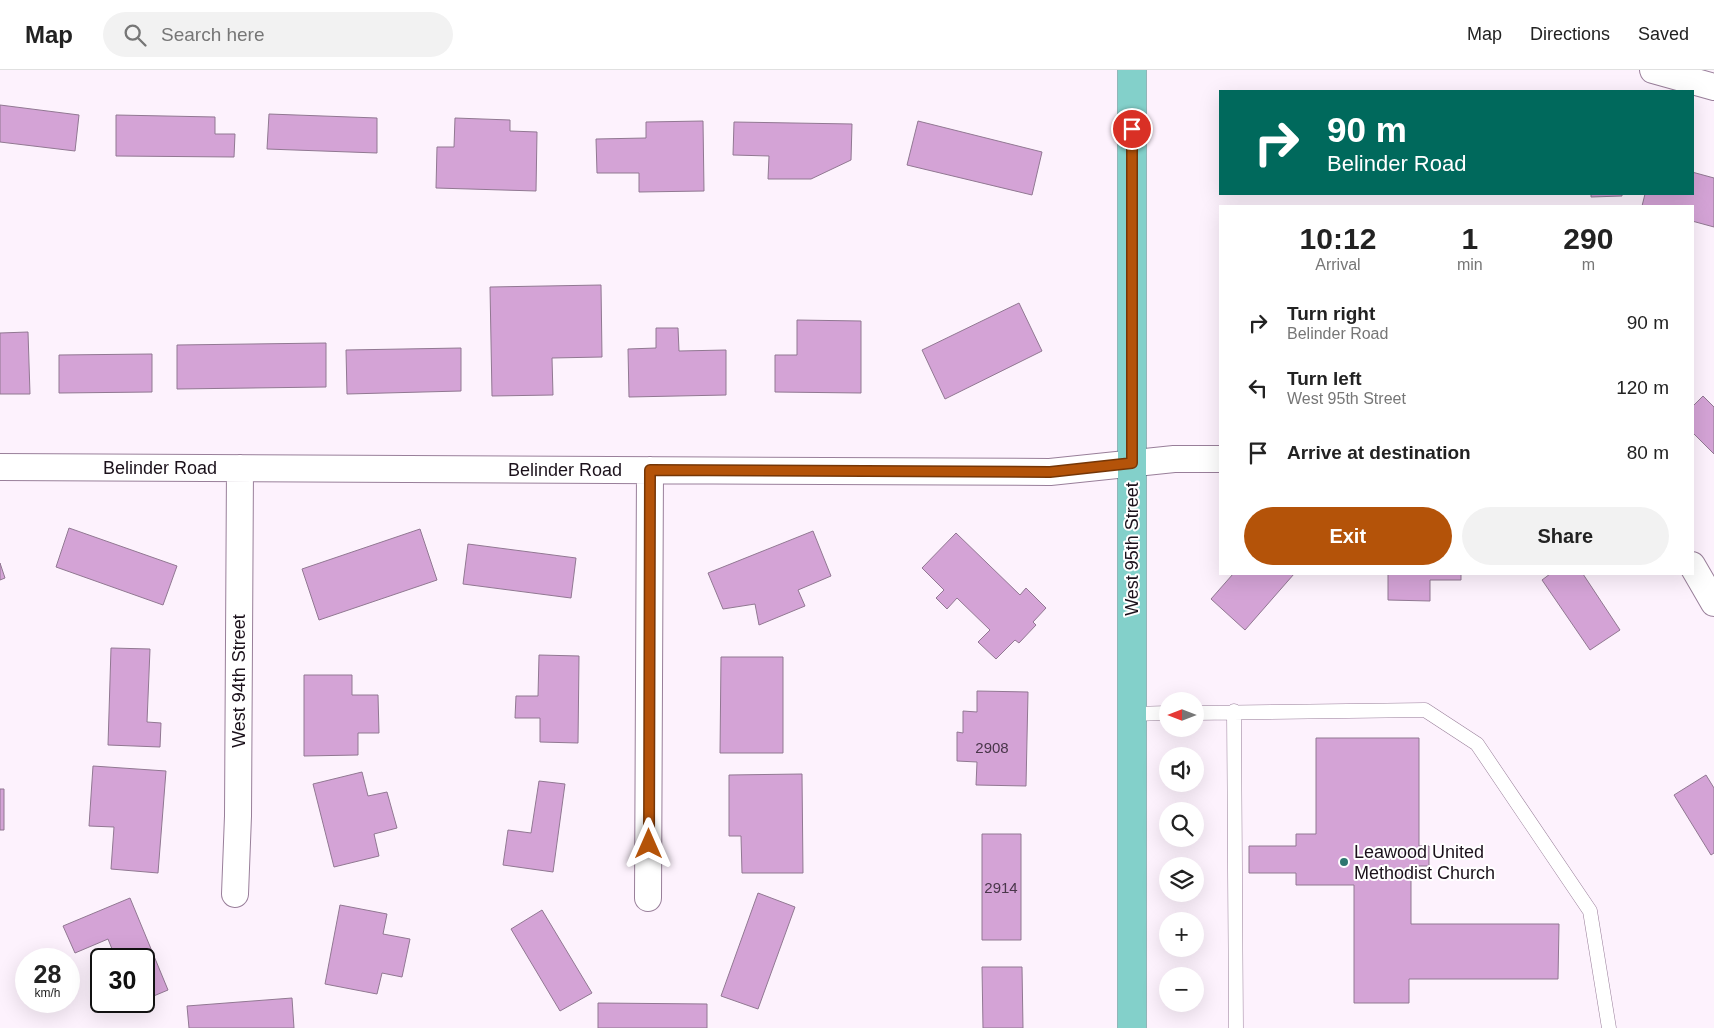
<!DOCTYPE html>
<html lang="en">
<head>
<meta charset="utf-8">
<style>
  body { margin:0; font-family:Arial,sans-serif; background:#f2f2f2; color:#222; height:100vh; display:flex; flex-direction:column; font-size:19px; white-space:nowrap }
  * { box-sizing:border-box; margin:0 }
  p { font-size:16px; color:#767676 }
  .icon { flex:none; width:28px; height:28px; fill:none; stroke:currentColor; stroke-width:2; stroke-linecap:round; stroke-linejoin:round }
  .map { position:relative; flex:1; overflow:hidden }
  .details { position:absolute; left:1219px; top:135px; width:475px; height:370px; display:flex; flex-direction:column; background:#fff; border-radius:0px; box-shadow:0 5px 20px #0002 }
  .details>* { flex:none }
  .top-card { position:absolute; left:1219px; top:20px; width:475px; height:105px; border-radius:0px; box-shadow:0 5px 20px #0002; background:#00695c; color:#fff; overflow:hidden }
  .needle { width:32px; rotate:270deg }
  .fabs { position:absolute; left:1159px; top:622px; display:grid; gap:10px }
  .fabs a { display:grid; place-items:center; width:45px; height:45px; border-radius:50%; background:#fff; box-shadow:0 5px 20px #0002; font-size:25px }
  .speed { position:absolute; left:15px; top:878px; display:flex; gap:10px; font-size:25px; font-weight:700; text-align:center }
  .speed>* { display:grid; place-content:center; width:65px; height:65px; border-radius:50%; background:#fff; box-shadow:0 5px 20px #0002; line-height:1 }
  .speed small { font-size:12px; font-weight:400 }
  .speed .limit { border:2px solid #111; border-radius:8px; background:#fff; color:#111 }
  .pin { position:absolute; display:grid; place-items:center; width:42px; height:42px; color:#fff; margin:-21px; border:2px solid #fff; border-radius:50%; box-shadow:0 1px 5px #0007 }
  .me { position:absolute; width:55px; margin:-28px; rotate:0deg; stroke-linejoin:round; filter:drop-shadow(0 0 4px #0008) }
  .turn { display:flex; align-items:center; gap:18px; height:105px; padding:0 25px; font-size:22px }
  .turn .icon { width:65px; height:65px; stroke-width:2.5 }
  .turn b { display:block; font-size:35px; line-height:42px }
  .eta { display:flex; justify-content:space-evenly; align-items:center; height:85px; text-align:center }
  .eta b { font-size:30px; font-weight:600; line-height:35px }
  .primary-button { display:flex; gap:10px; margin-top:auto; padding:10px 25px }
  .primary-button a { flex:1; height:58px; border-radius:30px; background:#b45309; color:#fff; font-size:20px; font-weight:600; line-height:58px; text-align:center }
  .primary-button a+a { background:#f2f2f2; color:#222 }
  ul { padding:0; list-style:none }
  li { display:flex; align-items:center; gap:15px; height:65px; padding:0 25px }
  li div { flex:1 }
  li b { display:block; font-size:19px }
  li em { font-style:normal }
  header { display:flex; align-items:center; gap:30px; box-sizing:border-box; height:70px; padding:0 25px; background:#fff; border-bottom:1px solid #e0e0e0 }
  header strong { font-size:24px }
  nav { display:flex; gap:28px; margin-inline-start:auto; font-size:18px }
  .search { width:350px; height:45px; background:#f2f2f2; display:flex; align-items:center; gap:12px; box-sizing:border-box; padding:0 18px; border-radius:28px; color:#767676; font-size:19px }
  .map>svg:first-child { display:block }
  .building { fill:#d4a3d6; stroke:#917892 }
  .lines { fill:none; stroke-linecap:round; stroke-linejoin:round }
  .service-casing { stroke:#997f9a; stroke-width:15 }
  .minor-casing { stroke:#997f9a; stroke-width:28 }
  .primary-casing { stroke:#297875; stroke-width:29 }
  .service { stroke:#fff; stroke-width:14 }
  .minor { stroke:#fff; stroke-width:26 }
  .primary { stroke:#83d0ca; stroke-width:28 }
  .route-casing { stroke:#753606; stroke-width:12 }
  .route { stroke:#b45309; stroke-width:9 }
  .poi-dot { fill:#2e766f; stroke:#fff; stroke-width:2 }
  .labels { text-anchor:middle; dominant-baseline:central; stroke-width:4; stroke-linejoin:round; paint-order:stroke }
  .number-label { font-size:15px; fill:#49364a }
  .street-label { font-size:18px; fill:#1b111b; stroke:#fff }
  .poi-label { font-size:18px; fill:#1b111b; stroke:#fff; text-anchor:start }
</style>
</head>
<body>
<header>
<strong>Map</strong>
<div class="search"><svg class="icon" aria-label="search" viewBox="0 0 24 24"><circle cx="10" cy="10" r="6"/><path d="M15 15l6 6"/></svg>Search here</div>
<nav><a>Map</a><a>Directions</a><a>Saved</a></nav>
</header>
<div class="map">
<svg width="1714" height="958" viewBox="0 0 1714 958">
  <rect width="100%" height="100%" fill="#fdf2fd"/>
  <path class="building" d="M0,35l79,10 -4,36 -75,-9z
    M269,44l108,4v35l-110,-4z
    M116,45l99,2v17h20l-1,23 -118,-1z
    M455,48l55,2v11l27,1 -1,59 -100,-3 1,-41h17z
    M703,51l1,70 -65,1v-19h-42l-1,-34 50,-1v-16z
    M918,51l124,31 -10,43 -125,-30z
    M734,52l118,2 -1,36 -40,19h-43l1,-23 -36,-1z
    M1692,102l22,6v49l-22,-6v-15h-50l3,-12h47z
    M1591,124h31v2l-31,1z
    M601,215l1,72 -50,1 1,37 -61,1 -2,-109z
    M1019,233l23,48 -97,48 -23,-49z
    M797,250l64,1v72l-86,-1v-37h22z
    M656,258h22l1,23 47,-1v45l-97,2 -1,-48 28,-1z
    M28,262l2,62h-30v-61z
    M326,273v44l-149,2v-44z
    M461,278v43l-114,3 -1,-44z
    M152,284v38l-93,1v-38z
    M1703,326l11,11v47l-22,-22v-25z
    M69,458l108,38 -14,39 -107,-38z
    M420,459l17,51 -118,40 -17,-51z
    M813,461l18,45 -33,14 7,16 -46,19 -4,-21 -32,5 -15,-36z
    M956,463l64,62 6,-7 20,20 -13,14 3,3 -17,18 -4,-3 -19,19 -18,-17 12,-12 -33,-32 -10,11 -11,-11 8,-8 -22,-22z
    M468,474l108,14 -5,40 -108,-14z
    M0,493l5,15 -5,2z
    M1233,504h61l-49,56 -34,-31z
    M1388,504h73v6h-31v21l-42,-1z
    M1550,504h33l37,56 -30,20 -48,-70z
    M111,578l39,1 -3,73 14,1 -1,24 -52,-2z
    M539,585l40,1 -1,87 -38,-1v-24h-25l1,-22h22z
    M721,587h62v96h-63z
    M304,605h48v20h26l1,38h-21v22l-54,1z
    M977,621l51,1 -2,94 -50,-1 1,-23 -20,-1v-29l6,1v-22l14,1z
    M1316,668h103v108h10v20h-18v58h148l-1,55h-149v24h-55v-118h-58v-12h-47v-27h47v-12h20z
    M93,696l73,5 -8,102 -47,-4 3,-42 -25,-1z
    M362,702l6,24 19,-4 10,36 -23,6 5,22 -45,11 -21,-83z
    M802,704l1,99h-61l-1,-37h-12v-61z
    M1706,705l8,13v65l-3,2 -37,-60z
    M539,711l26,3 -12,88 -50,-7 5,-35 23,3z
    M0,719h4v41h-4z
    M982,764h39v106h-39z
    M758,823l37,14 -37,102 -37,-13z
    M130,828l38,92 -24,10v-41h-28l-8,-20 -33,14 -12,-27z
    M340,835l47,9 -4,20 27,5 -8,38 -20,-4 -5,21 -52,-10z
    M542,840l50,83 -32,18 -49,-82z
    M982,897h40l1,61h-40z
    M292,928l2,30h-105l-2,-22z
    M598,933l109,1v24h-109z"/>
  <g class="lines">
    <defs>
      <path id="service" d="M1234,641l2,317
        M1195,643l230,-3 52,34 113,167 19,117
        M1132,644l36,-1"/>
      <path id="minor" d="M1653,0l61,17
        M0,397l1050,5 124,-13h46
        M1692,495l22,38
        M235,824l3,-78 2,-348
        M648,828l2,-428"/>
      <path id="primary" d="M1132,0v958"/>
    </defs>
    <use href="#service" class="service-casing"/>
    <use href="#minor" class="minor-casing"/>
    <use href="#primary" class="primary-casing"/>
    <use href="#service" class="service"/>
    <use href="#minor" class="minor"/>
    <use href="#primary" class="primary"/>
  </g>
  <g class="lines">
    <defs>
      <path id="route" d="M649,774l1,-374 400,2 82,-9v-334"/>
    </defs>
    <use href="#route" class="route-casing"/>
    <use href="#route" class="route"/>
  </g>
  <circle class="poi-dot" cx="1344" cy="792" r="5"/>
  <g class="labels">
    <g class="number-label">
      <text x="992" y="677">2908</text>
      <text x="1001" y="817">2914</text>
    </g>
    <g class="street-label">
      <text x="160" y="398">Belinder Road</text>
      <text x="565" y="400">Belinder Road</text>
      <text transform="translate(1132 479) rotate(-90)">West 95th Street</text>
      <text transform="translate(239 611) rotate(-90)">West 94th Street</text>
    </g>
    <g class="poi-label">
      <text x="1354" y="782">Leawood United<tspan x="1354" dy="21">Methodist Church</tspan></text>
    </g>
  </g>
</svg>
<div class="fabs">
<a><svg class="needle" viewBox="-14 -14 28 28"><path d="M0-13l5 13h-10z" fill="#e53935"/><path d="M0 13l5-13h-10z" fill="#767676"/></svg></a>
<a><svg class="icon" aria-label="sound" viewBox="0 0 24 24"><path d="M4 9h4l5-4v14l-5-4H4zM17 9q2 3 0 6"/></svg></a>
<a><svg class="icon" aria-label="search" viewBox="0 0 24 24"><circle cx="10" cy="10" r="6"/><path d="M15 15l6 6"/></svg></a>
<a><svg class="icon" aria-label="layers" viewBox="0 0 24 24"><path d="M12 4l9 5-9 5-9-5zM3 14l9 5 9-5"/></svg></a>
<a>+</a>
<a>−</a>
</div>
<div class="speed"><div>28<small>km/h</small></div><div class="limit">30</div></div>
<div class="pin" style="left:1132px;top:59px;background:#d93025"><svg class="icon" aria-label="arrive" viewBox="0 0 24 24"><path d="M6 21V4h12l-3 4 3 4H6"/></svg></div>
<svg class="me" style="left:649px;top:774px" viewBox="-20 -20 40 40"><path d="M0-17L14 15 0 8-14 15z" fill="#b45309" stroke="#fff" stroke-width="4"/></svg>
<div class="top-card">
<div class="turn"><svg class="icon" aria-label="right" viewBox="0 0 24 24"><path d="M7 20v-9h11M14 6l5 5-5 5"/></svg><div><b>90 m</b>Belinder Road</div></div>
</div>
<section class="details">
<div class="eta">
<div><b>10:12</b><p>Arrival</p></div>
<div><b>1</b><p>min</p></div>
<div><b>290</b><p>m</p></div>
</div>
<ul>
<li><svg class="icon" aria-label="right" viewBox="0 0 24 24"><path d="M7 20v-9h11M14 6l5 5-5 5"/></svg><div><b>Turn right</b><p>Belinder Road</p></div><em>90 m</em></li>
<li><svg class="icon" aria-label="left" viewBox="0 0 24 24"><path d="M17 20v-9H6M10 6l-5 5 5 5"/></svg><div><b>Turn left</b><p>West 95th Street</p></div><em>120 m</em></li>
<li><svg class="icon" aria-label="arrive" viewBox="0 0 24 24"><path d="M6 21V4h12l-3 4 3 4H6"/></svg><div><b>Arrive at destination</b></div><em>80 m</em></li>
</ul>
<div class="primary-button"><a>Exit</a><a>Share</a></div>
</section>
</div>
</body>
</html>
